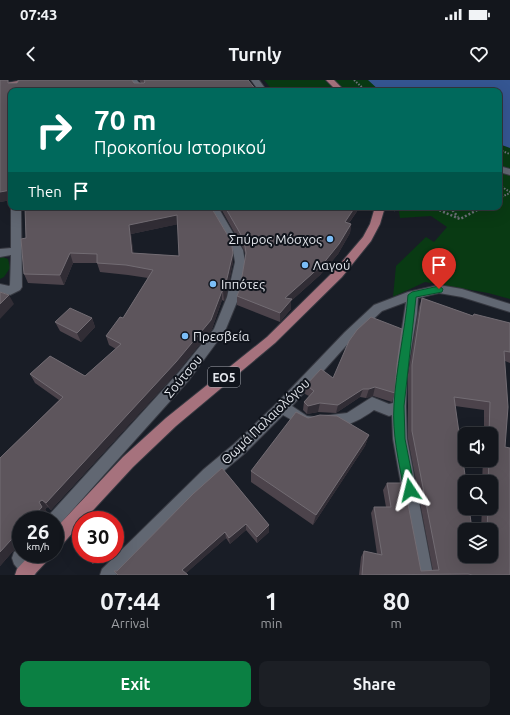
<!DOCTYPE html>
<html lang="en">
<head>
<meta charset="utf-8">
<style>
  body { margin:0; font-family:Ubuntu,sans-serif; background:#1c1f25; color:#f1f3f6; height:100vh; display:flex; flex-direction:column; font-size:15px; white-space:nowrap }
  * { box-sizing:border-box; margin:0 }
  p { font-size:13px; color:#9d9fa3 }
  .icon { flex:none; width:22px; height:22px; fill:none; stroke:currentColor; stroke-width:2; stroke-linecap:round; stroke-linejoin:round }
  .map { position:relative; height:495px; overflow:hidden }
  .panel { display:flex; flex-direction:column; background:#13161c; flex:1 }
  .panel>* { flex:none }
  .banner { position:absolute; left:8px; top:8px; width:494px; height:122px; border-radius:8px; box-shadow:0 4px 16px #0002,0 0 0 1px #32353b; background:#00695c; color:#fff; overflow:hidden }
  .tools { position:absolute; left:458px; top:347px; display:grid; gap:8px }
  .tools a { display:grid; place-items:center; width:40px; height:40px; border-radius:8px; background:#13161c; box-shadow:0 4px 16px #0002,0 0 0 1px #32353b; font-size:20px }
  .speed { position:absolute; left:12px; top:431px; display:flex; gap:8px; font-size:20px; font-weight:700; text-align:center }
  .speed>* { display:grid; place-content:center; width:52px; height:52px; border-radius:50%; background:#13161c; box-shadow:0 4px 16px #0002,0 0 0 1px #32353b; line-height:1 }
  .speed small { font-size:10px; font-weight:400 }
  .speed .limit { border:6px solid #d22; background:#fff; color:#111 }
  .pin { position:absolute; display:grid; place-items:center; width:34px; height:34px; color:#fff; margin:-41px -17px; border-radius:50% 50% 50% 0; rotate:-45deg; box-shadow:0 0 4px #0007 }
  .pin .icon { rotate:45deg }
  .me { position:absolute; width:44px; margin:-22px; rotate:350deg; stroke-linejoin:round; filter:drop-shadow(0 0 3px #0008) }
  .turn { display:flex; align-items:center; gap:14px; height:84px; padding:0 20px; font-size:18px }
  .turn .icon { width:52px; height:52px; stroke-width:2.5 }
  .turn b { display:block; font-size:28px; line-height:34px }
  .then { display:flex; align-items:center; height:38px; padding:0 20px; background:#0003; gap:8px; font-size:15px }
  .eta { display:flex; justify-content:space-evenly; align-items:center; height:68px; text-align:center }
  .eta b { font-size:24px; font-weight:600; line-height:28px }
  .action { display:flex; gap:8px; margin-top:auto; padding:8px 20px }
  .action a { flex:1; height:46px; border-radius:8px; background:#0b8043; color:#fff; font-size:16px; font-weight:600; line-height:46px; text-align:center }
  .action a+a { background:#1c1f25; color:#f1f3f6 }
  .status { display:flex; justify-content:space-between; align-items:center; height:28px; padding:0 20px; background:#13161c; direction:ltr }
  .status svg { height:11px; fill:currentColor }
  header { display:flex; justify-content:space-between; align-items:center; height:52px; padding:0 20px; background:#13161c; font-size:18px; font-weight:600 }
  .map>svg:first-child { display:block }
  .green { fill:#093a13 }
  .water { fill:#355692 }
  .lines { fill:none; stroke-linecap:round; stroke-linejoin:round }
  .minor-casing { stroke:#363840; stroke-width:2 }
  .major-casing { stroke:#363840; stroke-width:2 }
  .path-far2 { stroke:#6e727a; stroke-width:2; stroke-dasharray:1.5 1.5; stroke-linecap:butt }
  .path-far1 { stroke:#6e727a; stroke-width:2.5; stroke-dasharray:2 2; stroke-linecap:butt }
  .path { stroke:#6e727a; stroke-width:3; stroke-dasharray:2.5 2.5; stroke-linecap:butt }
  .minor { fill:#616772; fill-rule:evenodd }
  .major { fill:#a6727d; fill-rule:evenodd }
  .wall { fill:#4c434b; fill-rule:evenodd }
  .shaded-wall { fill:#312d35 }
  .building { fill:#5d555c; stroke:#726c73; fill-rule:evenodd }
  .route { fill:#0b8043; stroke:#07532c }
  .poi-dot { fill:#7bbef8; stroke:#10141c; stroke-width:1.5 }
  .labels { text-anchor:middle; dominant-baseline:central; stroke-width:4; stroke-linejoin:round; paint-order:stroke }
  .shield { fill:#10141c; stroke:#a4a7ae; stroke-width:1 }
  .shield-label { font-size:12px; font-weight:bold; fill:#e3e6ec }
  .poi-label { font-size:13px; fill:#e3e6ec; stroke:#10141c; text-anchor:start }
  .street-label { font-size:13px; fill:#e3e6ec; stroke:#10141c }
</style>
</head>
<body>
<div class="status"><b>07:43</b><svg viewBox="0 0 49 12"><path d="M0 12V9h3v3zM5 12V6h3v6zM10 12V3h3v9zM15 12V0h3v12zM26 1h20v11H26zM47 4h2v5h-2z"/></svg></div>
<header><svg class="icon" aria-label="back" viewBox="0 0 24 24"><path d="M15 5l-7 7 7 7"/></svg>Turnly<svg class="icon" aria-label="heart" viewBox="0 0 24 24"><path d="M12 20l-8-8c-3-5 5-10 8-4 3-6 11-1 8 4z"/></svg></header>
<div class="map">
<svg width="510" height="495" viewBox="0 0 510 495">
  <rect width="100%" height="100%" fill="#191d26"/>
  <path class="green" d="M264,0h104l13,11h-108z
    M499,64l11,4v151l-22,-6 -63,-11 -32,15 3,-31 30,-29 8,5 13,-15 -16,-11 -31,2 -2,-11h101z
    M0,176l8,3 2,9 -6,9 -4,2z"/>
  <path class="water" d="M368,0h142v68l-11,-4v-53h-119z"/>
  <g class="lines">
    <defs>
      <path id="minor" d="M129,0h8l8,11h-8z
        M251,0h8l8,11h-8z
        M499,86l11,3v6l-11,-3z
        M11,127h10l1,80 -2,3 -10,5 -10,-3v-8l9,2 1,-1 1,-30 -11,2v-8l11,-1z
        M208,127h10l25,43 2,12 -6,35 -14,34 -36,49 -130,145 -4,2v-7h-9l3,-5 130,-143 35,-43 13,-32 8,-35 -2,-12z
        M439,205l23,4 48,15v8l-48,-15 -23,-4 -21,5 -1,16 -10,60 -1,32 1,33 26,136h-16l-24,-136 -1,-24 -3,1 -15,-6c-15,11 -33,21 -52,14l-2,-4 2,-4 25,-3 25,-16 17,7 4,-1 2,-29 11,-72 -24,9 -29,27 -61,68 15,10 7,1 2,4 -2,4 -8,3 -23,-13 -39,39 -30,25 -94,96h-20l2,-6 102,-100 30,-25 43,-41 68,-71 29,-27 34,-13z
        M21,467v7h11l-2,4 7,11 -2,6h-12l-9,-11 -2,-6 2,-6z"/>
      <path id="major" d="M24,0h18l-4,2 -38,6v-4z
        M326,0h8l11,11h-8z
        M375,127h10l-5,17 -9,17 -29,36 -67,66 -99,83 -43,41 -49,53h-3v3l-20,23 -6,2v-19l68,-72 43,-39 101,-81 67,-66 29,-34 7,-13z
        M31,474h19l-2,6 -14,15h-19l2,-6z"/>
    </defs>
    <use href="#minor" class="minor-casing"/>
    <use href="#major" class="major-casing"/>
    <path class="path-far2" d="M354,0l12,11
      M499,70l11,4
      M499,105l11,7
      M499,118l11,-5"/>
    <path class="path-far1" d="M432,127l28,12 23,-12
      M450,127l8,10
      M394,130l16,-3"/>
    <path class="path" d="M86,474l8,9"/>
    <use href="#minor" class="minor"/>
    <use href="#major" class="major"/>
  </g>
  <path class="wall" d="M139,0h109l-237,11v109l-11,2 8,-121 1,2h132z
    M23,127h188l20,34 2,12v9l-7,35 -2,4 -2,-1 -10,29 -34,42 -127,139 -3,-3 -3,2 3,5 -6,6h-21v22l-21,24v-108l59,-58 -24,-17 -5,-9 20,-18 35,20 31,-27 -7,-4 -3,-9 14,-19 3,1 25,-40 -20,-3 -28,-3 -3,-9h-24l-9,22 -36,-2 -4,-9 -3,-35 5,-1 -1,-31 -2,1zM178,144l1,32 -46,-3 -2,-19z
    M220,127h140l-11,16 2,1 -1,9 -12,21 -18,21 -29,26v8l-11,13 -43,-17v-9l3,-8 6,-31 -2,-7z
    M422,218l51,18 37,7v40l-5,-2v86l5,128h-151l2,-18 3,-6 13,3 -6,-41 3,-6h12l-3,-17 4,-7 34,88h12l-25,-132v-65l11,-67zM455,326l29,4v24h7v26h-8l-1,22h9v26h-9l-1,21h-9z
    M92,238l3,9 -14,15 -21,-11 -5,-9z
    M397,285l-2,28 -3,9 -19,-6 -7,2 -6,-1 -24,16 -18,-1 -11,2 -4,-4 1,-8 5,-6 -4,-2 1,-9 27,-7z
    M308,338l61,17 -4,11 -52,79 -62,-43v-11z
    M222,388l47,57v7l-12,11 -11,-13 -16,14 -4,-6 -40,35 2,2h-71l-3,-4h3z"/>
  <path class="shaded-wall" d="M11,110v10l-11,2v-10z
    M355,127h5l-17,24 2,-9z
    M177,135l2,9 -48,10 4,28 -3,-9 -3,-28z
    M351,144l-1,9 -12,21 -18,21 -29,26v8l-11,13v-9l5,-15z
    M70,173l3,10 -9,22 -4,-10z
    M233,173v9l-7,35 -2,4 -1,-10z
    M222,211v9l-10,29 -34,42 -127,139 -5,-7z
    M9,215l5,9 -14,15v-15z
    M92,238l3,9 -14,15 -4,-9z
    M375,307l-2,9 -7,2 3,-9z
    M363,309l-3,8 -24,16 2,-8z
    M320,323l-2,9 -11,2 1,-8z
    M369,355l-4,11 -52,79 3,-10z
    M42,420l6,7 -3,2 3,5 -6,6h-12l9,-18z
    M246,444v6l-16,14 -1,-6z
    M269,445v7l-12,11v-6z
    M21,449v13l-21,24v-14z
    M225,452l1,6 -42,37 -2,-5z"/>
  <path class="building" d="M0,0h8v3h9l1,-1v-2h114l2,3h10l1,-1 -1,-2h104l9,11h-246v99l-11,2z
    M25,127h186l20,34 2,12 -8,34 -2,4h-1l-11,29 -35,42 -130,141 -4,-3 -3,2 3,5 -12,13h-9v9l-21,23v-94l63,-61 -33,-23 20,-18 35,20 36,-32 -15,-8 14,-19 3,1 30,-48 -27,-5 -29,-2v-9l-27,-1 -10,22 -36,-1 -3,-35 5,-1zM177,135l2,41 -47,-3 -3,-28z
    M225,127h130l-10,15 6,2 -12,20 -17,21 -37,33 7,1 -12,14 -43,-17 3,-8 6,-35 -2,-13z
    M0,212l9,3 -9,9z
    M422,218l51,18 1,-2 36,9v29l-6,-1 4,56 -3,40 5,1v127h-37l-5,-1 -106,1 2,-24 18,4 -8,-48h17l-4,-24h17l17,88 18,-1 -27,-139v-66zM454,317l36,5 -1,32h2v26h-2l-1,22h3v26h-3l-1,21h-15l-3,-21h-4v-26h1zM465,450h26v26h-26z
    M70,228l22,10 -15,15 -22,-11z
    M371,237l31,12 -5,36 -2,28 -20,-6 -6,2h-6l-25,16 -18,-2 -12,3 -4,-4 10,-11 -8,-6 15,-16 12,9 16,-37 8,-11z
    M296,332l12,6 12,-3 17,1 32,19 -53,80 -65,-44z
    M222,388l47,57 -12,12 -11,-13 -17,14 -4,-6 -43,38 6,5h-70l-4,-4h3l76,-77z"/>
  <path class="route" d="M439,206l4,3 -1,3 -26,5 -12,109 1,33 10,51 -2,4 -3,2 -4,-2 -2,-4c-5,-28 -12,-56 -10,-85 2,-37 11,-73 14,-110l4,-3z"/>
  <g class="poi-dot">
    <circle cx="330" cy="159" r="4"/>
    <circle cx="305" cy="185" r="4"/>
    <circle cx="213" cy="204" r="4"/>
    <circle cx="185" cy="256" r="4"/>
  </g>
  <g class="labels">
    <rect class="shield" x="208" y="287" width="32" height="20" rx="3"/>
    <g class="shield-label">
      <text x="224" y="297">ΕΟ5</text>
    </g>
    <g class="poi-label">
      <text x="322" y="159" text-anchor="end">Σπύρος Μόσχος</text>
      <text x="313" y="185">Λαγού</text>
      <text x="221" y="204">Ιππότες</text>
      <text x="193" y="256">Πρεσβεία</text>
    </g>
    <g class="street-label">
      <text transform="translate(183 296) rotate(-50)">Σούτσου</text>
      <text transform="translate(265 341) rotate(-44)">Θωμά Παλαιολόγου</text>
    </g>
  </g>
</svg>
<div class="tools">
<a><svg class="icon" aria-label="sound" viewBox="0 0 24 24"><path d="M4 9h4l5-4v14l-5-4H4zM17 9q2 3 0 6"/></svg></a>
<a><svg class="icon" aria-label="search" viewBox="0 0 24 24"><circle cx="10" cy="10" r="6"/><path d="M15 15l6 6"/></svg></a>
<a><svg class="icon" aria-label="layers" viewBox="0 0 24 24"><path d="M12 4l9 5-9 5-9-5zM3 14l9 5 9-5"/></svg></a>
</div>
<div class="speed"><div>26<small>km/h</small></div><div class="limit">30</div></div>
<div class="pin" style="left:439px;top:209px;background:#d93025"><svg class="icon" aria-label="arrive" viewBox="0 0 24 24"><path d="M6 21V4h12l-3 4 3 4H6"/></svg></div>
<svg class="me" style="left:410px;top:410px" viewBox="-20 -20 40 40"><path d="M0-17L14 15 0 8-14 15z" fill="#0b8043" stroke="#fff" stroke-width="4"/></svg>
<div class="banner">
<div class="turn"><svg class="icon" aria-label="right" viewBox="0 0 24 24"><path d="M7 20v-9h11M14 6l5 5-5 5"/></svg><div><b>70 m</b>Προκοπίου Ιστορικού</div></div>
<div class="then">Then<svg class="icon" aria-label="arrive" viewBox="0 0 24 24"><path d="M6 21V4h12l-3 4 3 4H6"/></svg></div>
</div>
</div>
<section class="panel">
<div class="eta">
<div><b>07:44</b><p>Arrival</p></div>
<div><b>1</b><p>min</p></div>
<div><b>80</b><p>m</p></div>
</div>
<div class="action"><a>Exit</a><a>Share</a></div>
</section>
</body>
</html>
